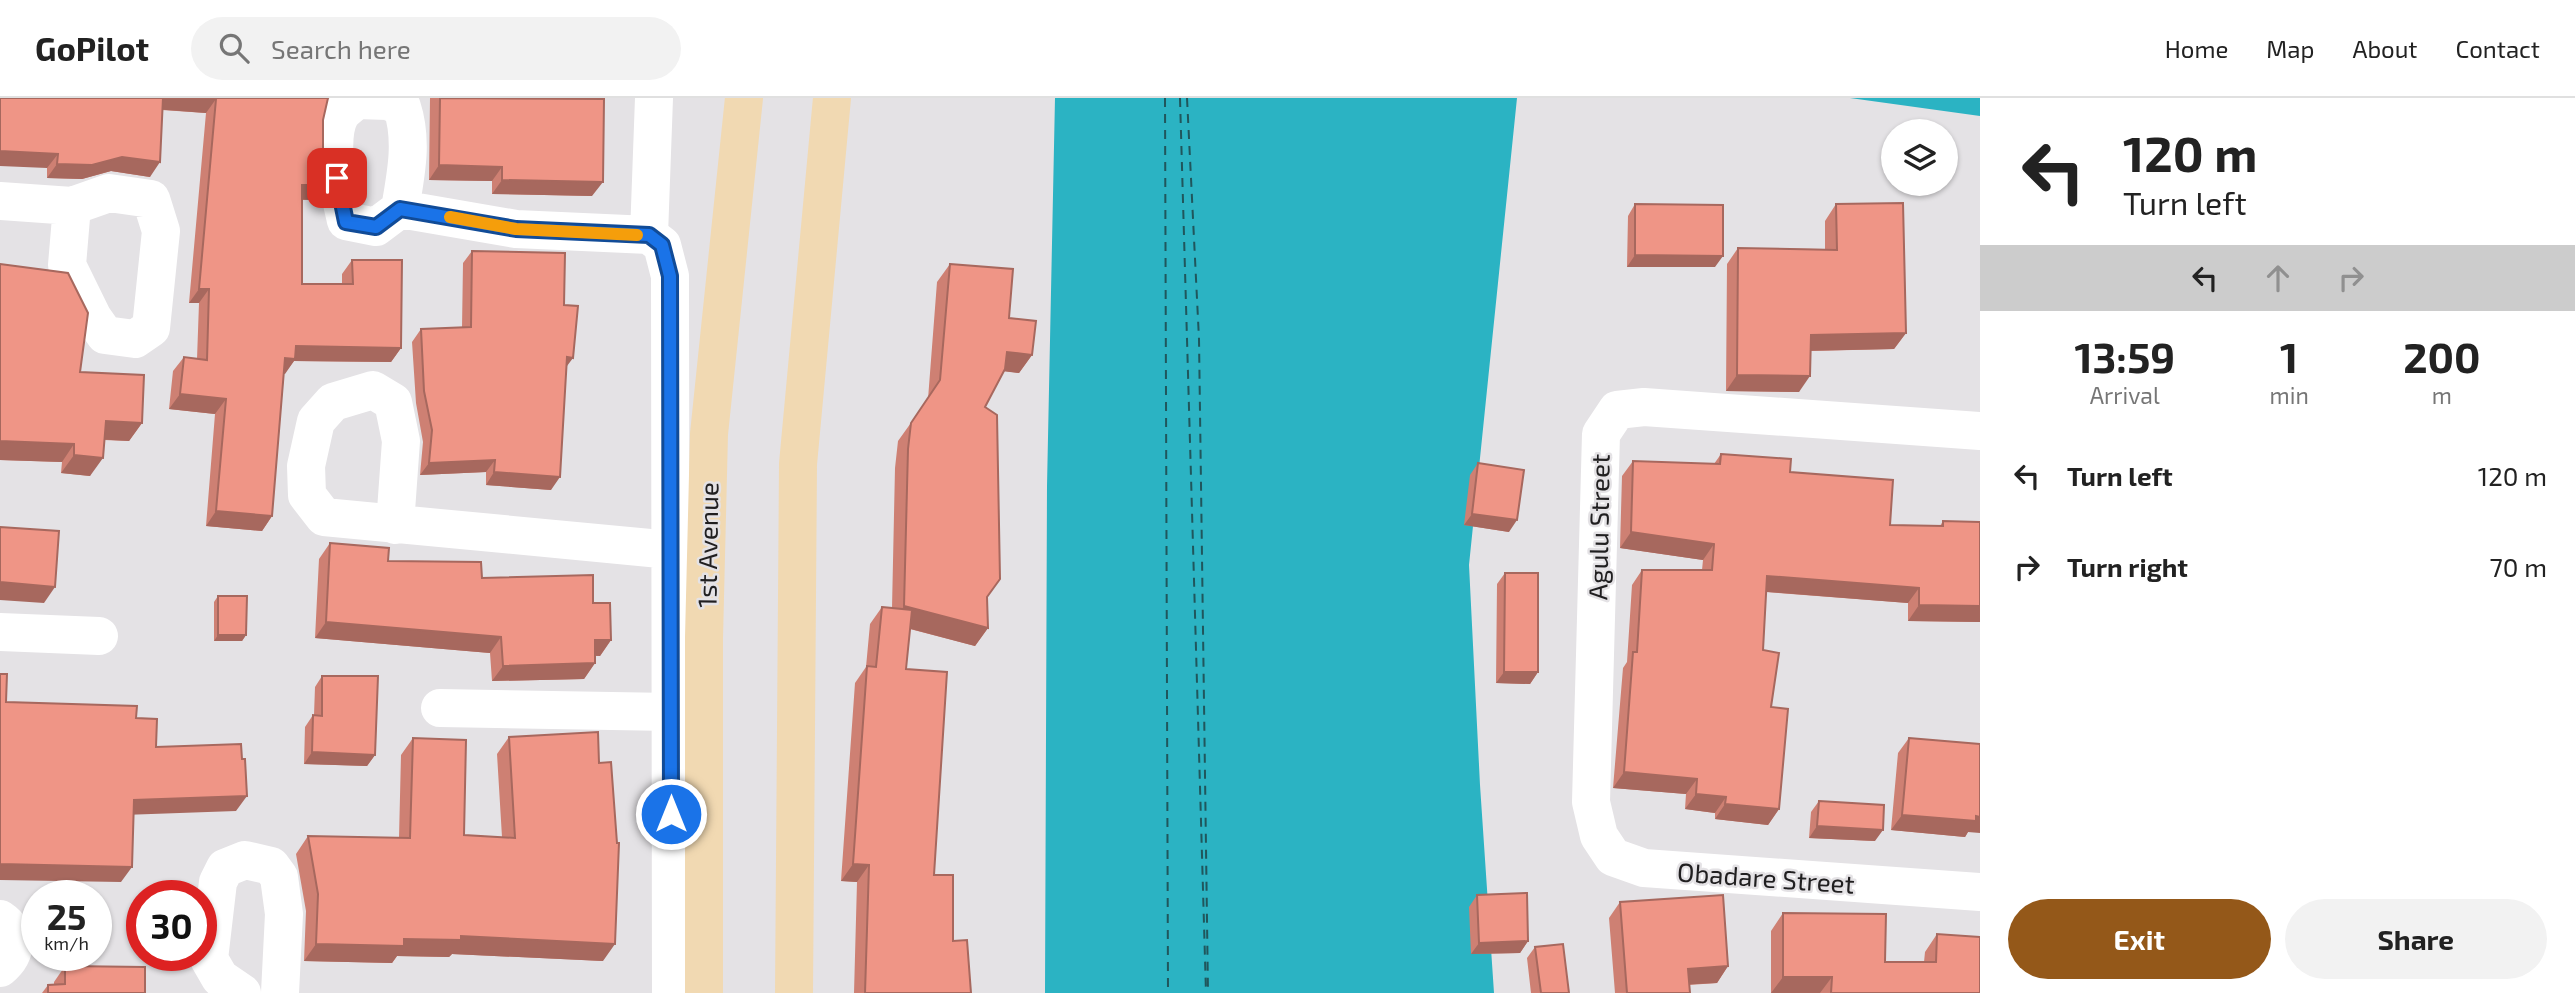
<!DOCTYPE html>
<html lang="en">
<head>
<meta charset="utf-8">
<style>
  body { margin:0; font-family:"Exo 2",sans-serif; background:#f2f2f2; color:#222; height:100vh; display:flex; flex-direction:column; font-size:26px; white-space:nowrap }
  * { box-sizing:border-box; margin:0 }
  p { font-size:23px; color:#767676 }
  .icon { flex:none; width:38px; height:38px; fill:none; stroke:currentColor; stroke-width:2; stroke-linecap:round; stroke-linejoin:round }
  .map { position:relative; flex:1; overflow:hidden }
  .drawer { display:flex; flex-direction:column; background:#fff; width:595px }
  .drawer>* { flex:none }
  .hud { background:#fff; color:#222; overflow:hidden }
  .controls { position:absolute; left:1881px; top:21px; display:grid; gap:14px }
  .controls a { display:grid; place-items:center; width:77px; height:77px; border-radius:50%; background:#fff; box-shadow:0 2px 5px #0004; font-size:35px }
  .speed { position:absolute; left:21px; top:782px; display:flex; gap:14px; font-size:35px; font-weight:700; text-align:center }
  .speed>* { display:grid; place-content:center; width:91px; height:91px; border-radius:50%; background:#fff; box-shadow:0 2px 5px #0004; line-height:1 }
  .speed small { font-size:18px; font-weight:400 }
  .speed .limit { border:10px solid #d22; background:#fff; color:#111 }
  .pin { position:absolute; display:grid; place-items:center; width:60px; height:60px; color:#fff; margin:-30px; border-radius:14px; box-shadow:0 4px 10px #0006 }
  .me { position:absolute; width:77px; margin:-38px; rotate:0deg; stroke-linejoin:round; filter:drop-shadow(0 0 5px #0008) }
  .turn { display:flex; align-items:center; gap:24px; height:147px; padding:0 28px; font-size:32px }
  .turn .icon { width:91px; height:91px; stroke-width:2.5 }
  .turn b { display:block; font-size:49px; line-height:60px }
  .lanes { display:flex; align-items:center; height:66px; padding:0 28px; background:#0003; justify-content:center; gap:35px; direction:ltr }
  .lanes .off { opacity:.35 }
  .eta { display:flex; justify-content:space-evenly; align-items:center; height:119px; text-align:center }
  .eta b { font-size:42px; font-weight:700; line-height:49px }
  .action { display:flex; gap:14px; margin-top:auto; padding:14px 28px }
  .action a { flex:1; height:80px; border-radius:42px; background:#945819; color:#fff; font-size:28px; font-weight:700; line-height:80px; text-align:center }
  .action a+a { background:#f2f2f2; color:#222 }
  ul { padding:0; list-style:none }
  li { display:flex; align-items:center; gap:21px; height:91px; padding:0 28px }
  li div { flex:1 }
  li b { display:block; font-size:26px }
  li em { font-style:normal }
  header { display:flex; align-items:center; gap:42px; box-sizing:border-box; height:98px; padding:0 35px; background:#fff; border-bottom:2px solid #e0e0e0 }
  header strong { font-size:33px }
  nav { display:flex; gap:38px; margin-inline-start:auto; font-size:24px }
  .search { width:490px; height:63px; background:#f2f2f2; display:flex; align-items:center; gap:18px; box-sizing:border-box; padding:0 24px; border-radius:38px; color:#767676; font-size:26px }
  main { display:flex; flex:1; min-height:0 }
  .map>svg:first-child { display:block }
  .water { fill:#2bb3c3 }
  .lines { fill:none; stroke-linecap:round; stroke-linejoin:round }
  .ferry { stroke:#20565c; stroke-width:2; stroke-dasharray:9 7; stroke-linecap:butt }
  .minor { stroke:#fff; stroke-width:38 }
  .major { stroke:#f1d9b2; stroke-width:38 }
  .wall { fill:#ce8073 }
  .shaded-wall { fill:#a7685e }
  .building { fill:#ef9586; stroke:#a7685e; stroke-width:2 }
  .route-casing { stroke:#114b97; stroke-width:18 }
  .route { stroke:#1a73e8; stroke-width:12 }
  .slow { stroke:#f59e0b; stroke-width:12 }
  .labels { text-anchor:middle; dominant-baseline:central; stroke-width:5; stroke-linejoin:round; paint-order:stroke }
  .street-label { font-size:26px; fill:#201f20; stroke:#e4e2e5 }
</style>
</head>
<body>
<header>
<strong>GoPilot</strong>
<div class="search"><svg class="icon" aria-label="search" viewBox="0 0 24 24"><circle cx="10" cy="10" r="6"/><path d="M15 15l6 6"/></svg>Search here</div>
<nav><a>Home</a><a>Map</a><a>About</a><a>Contact</a></nav>
</header>
<main>
<div class="map">
<svg width="1980" height="895" viewBox="0 0 1980 895">
  <rect width="100%" height="100%" fill="#e4e2e5"/>
  <path class="water" d="M1055,0h462l-48,467 11,220 14,208h-449l2,-507z
    M1850,0h130v18z"/>
  <g class="lines">
    <path class="ferry" d="M1165,0l3,895
      M1180,0l26,895
      M1187,0l12,241 9,654"/>
    <path class="minor" d="M0,103l72,5 37,-13 42,6 10,32 -10,97 -16,11 -30,-4 -12,-17 -26,-53 5,-59
      M400,111c6,-35 13,-68 2,-102l-14,-6 -31,-1c-5,4 -12,9 -16,14 -15,26 -1,80 5,107l30,6 24,-18 116,20 133,6 13,10 8,31 1,717
      M649,137l5,-137
      M1980,333l-336,-24 -27,3 -16,24 -10,368 8,34 14,21 31,11 336,24
      M395,427l6,-84 -8,-39 -20,-12 -40,12 -17,19 -10,45 1,29 17,22 347,33
      M0,534l99,4
      M440,610l231,4
      M0,821c20,13 17,35 0,49
      M242,895l-22,-15 -11,-19 9,-77 7,-14 20,-8 26,6 8,11 5,37 -4,79"/>
    <path class="major" d="M704,895v-355l5,-204 35,-336
      M794,895l4,-529 34,-366"/>
  </g>
  <path class="wall" d="M0,0h328l-5,22 -10,80h-11v84h40v-10l10,-14 49,88 -10,14 -97,-1 -10,13 -12,142 -10,15 -56,-5 9,-112 -46,-5 4,-38 11,-14 13,2 2,-56h-10l17,-190 -44,-3 -12,67 -39,-6 -29,8 -35,-1v-10z
    M430,0h150l12,98 -100,-2v-13l-63,-1z
    M1635,106l80,63h-88l1,-51z
    M1836,106l70,129 -12,16 -83,2 -12,41 -73,-1 1,-127 11,-16 87,1v-28z
    M472,153l92,54 2,62 -15,123 -65,-5v-13l-66,3 3,-33 -7,-39 -4,-61 9,-13 41,-1 1,-65z
    M0,166l80,108 62,51 -13,18 -25,-1 -14,36 -29,-3 1,-11 -62,-2z
    M950,166l59,54 23,37 -13,18 -15,-2 -19,36 3,221 -13,18 -65,-17 -4,40 28,206 19,66 18,52h-117l3,-111 -16,-1 14,-198 11,-16 4,-43 12,-17 10,1 3,-140 3,-27 30,-42 9,-117z
    M1721,356l69,18 100,53 50,1 3,-5 37,1v100l-72,-1v-18l-142,-11 -3,58 8,57 8,102 -11,16 -53,-6v-6l-30,-4 1,-15 -73,-6 10,-120 4,-6 5,-77 10,-15h60l1,-10 -83,-12 2,-72 11,-15 81,3z
    M1478,365l31,69 -45,-7 6,-50z
    M330,445l58,18 94,17 111,25 18,37 -11,16h-5v7l-11,16 -92,2 -2,-28 -175,-15 4,-79z
    M1505,475l33,99 -8,12 -34,-1 1,-99z
    M218,498l28,39 -4,6h-28v-39z
    M322,578l53,79 -8,11 -63,-2 1,-37 8,-12h1l1,-28z
    M509,639l94,224 -151,-7 -3,3 -52,-1 -5,7 -88,-2 2,-50 -10,-57 12,-18 91,2 2,-83 12,-17 51,97 38,2 -5,-83z
    M1909,640l59,94 -3,5 -74,-7 7,-77z
    M1819,703l56,40 -66,-3 2,-26z
    M1477,797l51,46 -8,12 -49,1 -2,-47z
    M1620,804l108,64 -11,17 -28,2 1,8h-75l-6,-75z
    M1783,815l102,49h39l1,-10 12,-18 43,59h-209v-62z
    M1535,849l34,46h-38l-4,-35z
    M65,868l80,27h-103l6,-8h6v-3z"/>
  <path class="shaded-wall" d="M161,0h45l10,1 -10,14 -53,-4z
    M0,53l58,3 -11,14 -47,-2z
    M122,59l38,5 -10,15 -39,-6 -29,8 -35,-1 10,-14z
    M439,67l63,2 -10,14 -63,-1z
    M502,82l101,2 -11,14 -100,-2z
    M302,87h21l-10,15 -22,-1z
    M1635,157l88,1 -8,11h-88z
    M199,191h10l-10,14h-10z
    M1906,235l-12,16 -95,2 12,-16z
    M296,248l105,2 -10,14 -97,-1 -9,13 -10,-2 10,-14z
    M1007,254l25,3 -13,18 -25,-3z
    M567,259l6,1 -9,12z
    M1737,277l73,1 -11,16 -73,-1z
    M180,296l46,5 -11,15 -46,-5z
    M106,323l36,2 -13,18 -36,-2z
    M0,343l74,3 -12,18 -62,-2z
    M74,357l29,3 -13,18 -29,-3z
    M495,362l-9,12 -66,3 9,-12z
    M494,374l66,5 -9,13 -65,-5z
    M216,413l56,5 -10,15 -56,-5z
    M1472,416l45,6 -8,12 -45,-7z
    M1631,434l83,12 -11,16 -83,-12z
    M1767,478l152,12 -11,15 -152,-12z
    M0,484l55,5 -11,16 -44,-3z
    M1919,507l61,1v16l-72,-1z
    M904,508l84,22 -13,18 -83,-22z
    M326,524l175,15 -11,16 -175,-15z
    M218,537h28l-4,6h-28z
    M595,542h16l-11,16 -16,-1z
    M595,565l-11,16 -92,2 11,-15z
    M1504,574h34l-8,12 -34,-1z
    M312,654l63,3 -8,11 -63,-2z
    M1624,674l73,7 -11,15 -73,-6z
    M1696,696l30,3 -11,16 -30,-4z
    M247,698l-11,15 -113,4 11,-15z
    M1725,706l54,5 -11,16 -53,-6z
    M1902,717l78,2v16l-12,-1 -3,5 -74,-7z
    M1817,728l66,4 -8,11 -66,-3z
    M0,766l132,3 -11,15 -121,-2z
    M853,766l16,1 -12,17 -16,-1z
    M461,838l154,8 -12,17 -151,-7 -3,3 -52,-1 -5,7 -88,-2 12,-17z
    M1528,843l-8,12 -49,1 8,-11z
    M1728,868l-11,17 -40,2 11,-16z
    M1783,879h49l-12,16h-49z"/>
  <path class="building" d="M0,0h163l-3,64 -38,-5 -30,8 -35,-1 1,-10 -58,-3z
    M206,0h122l-5,22v65h-21v99h51l-1,-24h50l-1,88 -105,-2 -1,13 -10,-1 -13,158 -56,-5 10,-112 -46,-5 4,-37 23,3 2,-71h-10l17,-190z
    M440,0l164,1 -1,83 -101,-2v-13l-63,-2z
    M1903,105l3,130 -95,2 -1,41 -73,-1 1,-127 99,2 -1,-46z
    M1635,106l88,1v51l-88,-1z
    M472,153l93,2 -1,52 14,1 -5,52 -6,-1 -7,120 -66,-5 1,-12 -66,3 3,-33 -8,-39 -3,-62 50,-2z
    M0,166l68,9 20,40 -8,59 64,3 -2,48 -36,-2 -3,37 -29,-3v-11l-74,-3z
    M950,166l63,5 -4,49 27,3 -4,34 -25,-3 -2,17 -20,38 12,8 3,164 -13,18 1,31 -84,-22 4,-157 3,-26 29,-43z
    M1721,356l70,5 -1,13 103,8 -3,45 53,1v-5l37,1v84l-61,-1v-17l-152,-12 -4,74 16,3 -8,54 17,2 -9,100 -54,-5 1,-7 -30,-3 1,-15 -73,-7 9,-120h4l5,-82h70l2,-26 -83,-12 2,-71 87,3z
    M1478,365l46,7 -7,50 -45,-6z
    M0,429l59,4 -4,56 -55,-5z
    M330,445l59,5 -1,13 93,1 1,16 111,-3v28h17l1,37h-16v23l-92,3 -2,-29 -175,-15z
    M1505,475h33v99h-34z
    M218,498h29l-1,39h-28z
    M882,509l30,3 -6,59 41,3 -13,203h19v66l14,-1 4,53h-106l4,-128 -16,-1 14,-198 9,1z
    M0,576h7l-1,28 131,4 -1,12 21,1 -1,28 85,-3 1,15h3l2,37 -113,4 -2,67 -132,-3z
    M322,578h56l-3,79 -63,-3 1,-37 9,1z
    M598,634l1,31 12,-1 6,81h2l-4,101 -154,-8v4l-57,-1v7l-88,-2 2,-50 -10,-58 102,2 3,-100 53,2 -2,95 51,3 -6,-101z
    M1909,640l71,6v73l-4,-1v5l-74,-6z
    M1819,703l65,4 -1,25 -66,-4z
    M1527,795l1,48 -49,2 -2,-48z
    M1723,797l5,71 -40,3 2,24h-63l-7,-91z
    M1783,815l103,1 -1,48h51l1,-28 43,3v56h-149l1,-16h-49z
    M1563,846l6,49h-28l-6,-46z
    M65,868l80,1v26h-97v-8l17,-1z"/>
  <g class="lines">
    <defs>
      <path id="route" d="M337,80l9,44 30,5 24,-18 116,20 133,6 13,10 8,31 1,538"/>
    </defs>
    <use href="#route" class="route-casing"/>
    <use href="#route" class="route"/>
    <path class="slow" d="M450,119l66,12 121,6"/>
  </g>
  <g class="labels">
    <g class="street-label">
      <text transform="translate(1598 429) rotate(-89)">Agulu Street</text>
      <text transform="translate(707 447) rotate(-89)">1st Avenue</text>
      <text transform="translate(1766 779) rotate(4)">Obadare Street</text>
    </g>
  </g>
</svg>
<div class="controls">
<a><svg class="icon" aria-label="layers" viewBox="0 0 24 24"><path d="M12 4l9 5-9 5-9-5zM3 14l9 5 9-5"/></svg></a>
</div>
<div class="speed"><div>25<small>km/h</small></div><div class="limit">30</div></div>
<div class="pin" style="left:337px;top:80px;background:#d93025"><svg class="icon" aria-label="arrive" viewBox="0 0 24 24"><path d="M6 21V4h12l-3 4 3 4H6"/></svg></div>
<svg class="me" style="left:671px;top:716px" viewBox="-20 -20 40 40"><circle r="17" fill="#1a73e8" stroke="#fff" stroke-width="3"/><path d="M0-11L8 9 0 5-8 9z" fill="#fff"/></svg>
</div>
<section class="drawer">
<div class="hud">
<div class="turn"><svg class="icon" aria-label="left" viewBox="0 0 24 24"><path d="M17 20v-9H6M10 6l-5 5 5 5"/></svg><div><b>120 m</b>Turn left</div></div>
<div class="lanes"><svg class="icon" aria-label="left" viewBox="0 0 24 24"><path d="M17 20v-9H6M10 6l-5 5 5 5"/></svg><svg class="icon off" aria-label="ahead" viewBox="0 0 24 24"><path d="M12 20V5M6 11l6-6 6 6"/></svg><svg class="icon off" aria-label="right" viewBox="0 0 24 24"><path d="M7 20v-9h11M14 6l5 5-5 5"/></svg></div>
</div>
<div class="eta">
<div><b>13:59</b><p>Arrival</p></div>
<div><b>1</b><p>min</p></div>
<div><b>200</b><p>m</p></div>
</div>
<ul>
<li><svg class="icon" aria-label="left" viewBox="0 0 24 24"><path d="M17 20v-9H6M10 6l-5 5 5 5"/></svg><div><b>Turn left</b></div><em>120 m</em></li>
<li><svg class="icon" aria-label="right" viewBox="0 0 24 24"><path d="M7 20v-9h11M14 6l5 5-5 5"/></svg><div><b>Turn right</b></div><em>70 m</em></li>
</ul>
<div class="action"><a>Exit</a><a>Share</a></div>
</section>
</main>
</body>
</html>
